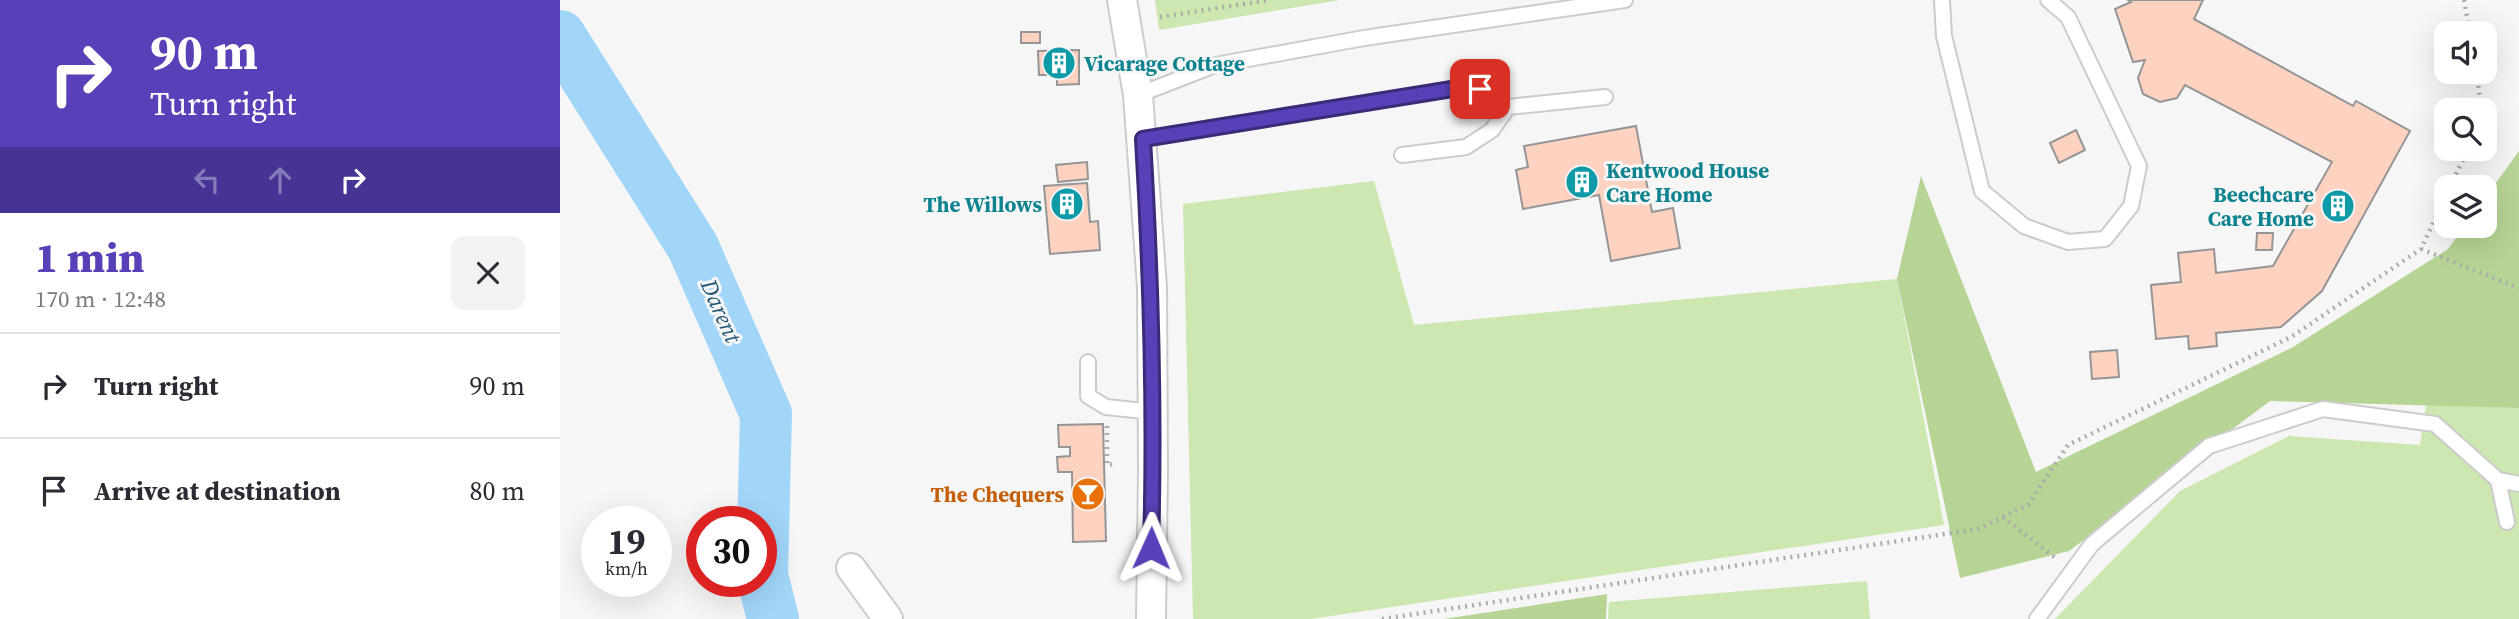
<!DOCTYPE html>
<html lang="en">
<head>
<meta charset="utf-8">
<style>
  body { margin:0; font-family:"Source Serif 4",serif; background:#f2f2f3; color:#2b2b33; height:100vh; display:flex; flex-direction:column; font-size:26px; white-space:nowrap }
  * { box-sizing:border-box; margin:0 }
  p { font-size:23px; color:#7c7c81 }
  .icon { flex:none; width:38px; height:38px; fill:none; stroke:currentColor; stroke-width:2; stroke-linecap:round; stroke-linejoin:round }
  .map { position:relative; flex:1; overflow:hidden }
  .panel { display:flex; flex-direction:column; background:#fff; width:560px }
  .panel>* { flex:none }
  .banner { background:#5940b8; color:#fff; overflow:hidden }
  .controls { position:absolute; left:1874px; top:21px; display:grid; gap:14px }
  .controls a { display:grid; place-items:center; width:63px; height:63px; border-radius:14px; background:#fff; box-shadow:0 7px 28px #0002; font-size:35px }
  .speed { position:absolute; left:21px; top:506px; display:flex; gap:14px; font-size:35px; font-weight:700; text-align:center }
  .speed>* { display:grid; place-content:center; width:91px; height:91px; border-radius:50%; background:#fff; box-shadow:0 7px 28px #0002; line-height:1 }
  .speed small { font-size:18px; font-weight:400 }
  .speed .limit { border:10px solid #d22; background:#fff; color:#111 }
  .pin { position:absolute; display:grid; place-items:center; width:60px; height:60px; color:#fff; margin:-30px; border-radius:14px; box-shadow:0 4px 10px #0006 }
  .me { position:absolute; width:77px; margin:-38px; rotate:1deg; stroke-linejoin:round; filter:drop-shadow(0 0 5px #0008) }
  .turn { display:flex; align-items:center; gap:24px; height:147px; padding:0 35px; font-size:32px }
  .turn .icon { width:91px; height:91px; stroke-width:2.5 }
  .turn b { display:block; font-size:49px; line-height:60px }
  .lanes { display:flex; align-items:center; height:66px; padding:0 35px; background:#0003; justify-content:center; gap:35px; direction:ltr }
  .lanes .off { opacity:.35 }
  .round { display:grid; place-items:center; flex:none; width:74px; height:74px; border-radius:14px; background:#f2f2f3 }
  .head { display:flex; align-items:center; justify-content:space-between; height:119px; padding:0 35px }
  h1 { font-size:42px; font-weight:800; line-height:52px; color:#5940b8 }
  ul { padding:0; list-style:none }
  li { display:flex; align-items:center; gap:21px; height:105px; padding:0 35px; border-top:2px solid #e1e1e2 }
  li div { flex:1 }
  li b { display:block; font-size:26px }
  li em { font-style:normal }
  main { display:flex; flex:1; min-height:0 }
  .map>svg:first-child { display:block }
  .green { fill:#cce7af }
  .forest { fill:#b6d494 }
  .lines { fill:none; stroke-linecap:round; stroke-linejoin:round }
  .river { stroke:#a1d6f9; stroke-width:52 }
  .building { fill:#fed2c1; stroke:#969595; stroke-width:2 }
  .lane-casing { stroke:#cccccd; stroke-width:18 }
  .street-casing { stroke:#cccccd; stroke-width:32 }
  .path { stroke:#ababac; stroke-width:4.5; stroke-dasharray:2 5; stroke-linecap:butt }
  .lane { stroke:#fff; stroke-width:14 }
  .street { stroke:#fff; stroke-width:28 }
  .route-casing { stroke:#3a2a78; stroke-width:18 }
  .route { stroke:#5940b8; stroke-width:12 }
  .labels { text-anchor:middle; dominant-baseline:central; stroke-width:6; stroke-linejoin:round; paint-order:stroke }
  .culture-label { font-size:21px; font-weight:bold; fill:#0d838f; stroke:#f6f6f7; text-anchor:start }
  .food-label { font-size:21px; font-weight:bold; fill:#c56008; stroke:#f6f6f7; text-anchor:end }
  .water-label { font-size:23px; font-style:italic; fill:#225573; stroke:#f6f6f7 }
</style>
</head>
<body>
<main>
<section class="panel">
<div class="banner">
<div class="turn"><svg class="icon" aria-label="right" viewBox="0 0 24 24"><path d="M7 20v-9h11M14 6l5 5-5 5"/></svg><div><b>90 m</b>Turn right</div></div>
<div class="lanes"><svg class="icon off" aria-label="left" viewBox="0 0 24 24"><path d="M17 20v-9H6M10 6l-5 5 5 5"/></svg><svg class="icon off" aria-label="ahead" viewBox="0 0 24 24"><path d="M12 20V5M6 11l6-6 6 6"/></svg><svg class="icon" aria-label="right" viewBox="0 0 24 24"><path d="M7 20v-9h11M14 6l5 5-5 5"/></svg></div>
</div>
<div class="head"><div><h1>1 min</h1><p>170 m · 12:48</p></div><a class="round"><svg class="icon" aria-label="close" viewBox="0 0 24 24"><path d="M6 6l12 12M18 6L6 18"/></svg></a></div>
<ul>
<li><svg class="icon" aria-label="right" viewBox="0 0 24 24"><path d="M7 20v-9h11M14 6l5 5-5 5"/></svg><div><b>Turn right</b></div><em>90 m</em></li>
<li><svg class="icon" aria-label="arrive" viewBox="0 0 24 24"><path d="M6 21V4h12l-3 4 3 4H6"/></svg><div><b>Arrive at destination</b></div><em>80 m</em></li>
</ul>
</section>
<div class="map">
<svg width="1959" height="619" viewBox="0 0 1959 619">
  <rect width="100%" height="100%" fill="#f6f6f7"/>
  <path class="green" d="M595,0h185l-181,30z
    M814,181l40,144 483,-46 47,246 -633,94h-118l-10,-415z
    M1866,405l93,3v211h-464l125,-128 109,-55 131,9z
    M1307,581l3,38h-262l1,-17z"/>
  <path class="forest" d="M1959,151v257l-249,-7 -201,150 -109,27 -63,-299 24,-103 115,296 257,-125 155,-98 17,-23h20v-28z
    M1047,594l-1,25h-162z"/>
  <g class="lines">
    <path class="river" d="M0,36l133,211 73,167 -4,161 11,44"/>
  </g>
  <path class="building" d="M1568,0h75l-9,19 159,87 3,-5 54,30 -88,160 -41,36 -65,6 1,13 -28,3 -1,-13 -32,3 -5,-54 30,-3 -3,-29 36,-4 2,24 57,-7 59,-104 -147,-77 -8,13 -17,4 -17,-8 -5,-16 7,-18 -12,2 -18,-53 16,-7z
    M461,32h19v11h-19z
    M519,50v34l-22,1v-10h-18l-1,-24z
    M1076,126l16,86 21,-4 7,40 -69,13 -12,-66 -76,14 -7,-39 12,-3 -4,-21z
    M1516,130l9,20 -26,13 -9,-20z
    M527,162l1,17 -30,3 -2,-17z
    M527,183l3,39 8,-1 2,29 -50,4 -6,-68z
    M1697,233h16l-1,17h-16z
    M1557,350l2,27 -27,2 -2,-27z
    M543,424l3,117 -33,1 -1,-70h-14l-1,-15 13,-1v-9h-11l-1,-22z"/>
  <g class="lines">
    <defs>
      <path id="lane" d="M1382,0l2,36 38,155 42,35 44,16 37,-3 26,-33 8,-40 -71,-149 -20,-17
        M578,95l77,-30 149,-27 261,-38
        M583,139l309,-50h28l28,18 97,-10
        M842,155l64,-8 26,-17 16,-23
        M528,362v34l18,11 47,5
        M1938,480l21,4
        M1477,619l55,-75 117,-98 114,-37 112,15 63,56 9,42"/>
      <path id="street" d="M562,0l16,95 14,192 1,184 -2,148
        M291,568l37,51"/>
    </defs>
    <use href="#lane" class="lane-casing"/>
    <use href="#street" class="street-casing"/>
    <path class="path" d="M1904,0l6,33
      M600,17l109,-17
      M1916,72l6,38
      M1890,187l18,-38
      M1861,249l98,39
      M547,426v39l6,-1
      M1443,517l55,43
      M822,619l596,-90 50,-24 40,-60 223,-108 130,-88 25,-54"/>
    <use href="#lane" class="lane"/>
    <use href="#street" class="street"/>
  </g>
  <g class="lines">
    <defs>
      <path id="route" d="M591,548c4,-137 0,-273 -8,-409l309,-50h28"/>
    </defs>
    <use href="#route" class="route-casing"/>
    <use href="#route" class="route"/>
  </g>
  <defs>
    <symbol id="building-disc" viewBox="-11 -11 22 22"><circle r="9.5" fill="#0f9aa8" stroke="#f6f6f7"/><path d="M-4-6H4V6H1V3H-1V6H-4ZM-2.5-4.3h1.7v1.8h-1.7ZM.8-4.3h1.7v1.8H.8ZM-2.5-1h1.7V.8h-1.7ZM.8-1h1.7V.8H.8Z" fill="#fff"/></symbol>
    <symbol id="bar-disc" viewBox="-11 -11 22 22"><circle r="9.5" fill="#e8710a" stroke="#f6f6f7"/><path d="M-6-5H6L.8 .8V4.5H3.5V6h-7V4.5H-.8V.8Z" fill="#fff"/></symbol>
  </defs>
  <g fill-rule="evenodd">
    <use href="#building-disc" x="480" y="44" width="38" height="38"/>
    <use href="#building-disc" x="1003" y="163" width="38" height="38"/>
    <use href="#building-disc" x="488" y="185" width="38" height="38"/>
    <use href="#building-disc" x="1759" y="187" width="38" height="38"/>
    <use href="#bar-disc" x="509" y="475" width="38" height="38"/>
  </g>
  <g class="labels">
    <g class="culture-label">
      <text x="524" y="63">Vicarage Cottage</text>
      <text x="1046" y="170">Kentwood House<tspan x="1046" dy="24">Care Home</tspan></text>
      <text x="1754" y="194" text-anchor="end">Beechcare<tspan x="1754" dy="24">Care Home</tspan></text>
      <text x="482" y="204" text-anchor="end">The Willows</text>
    </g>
    <g class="food-label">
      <text x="504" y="494">The Chequers</text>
    </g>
    <g class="water-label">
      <text transform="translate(161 311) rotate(66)">Darent</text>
    </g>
  </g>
</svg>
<div class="controls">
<a><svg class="icon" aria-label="sound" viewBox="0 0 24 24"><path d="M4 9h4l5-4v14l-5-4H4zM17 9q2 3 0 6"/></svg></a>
<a><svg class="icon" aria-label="search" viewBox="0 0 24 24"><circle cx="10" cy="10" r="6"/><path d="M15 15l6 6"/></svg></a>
<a><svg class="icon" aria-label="layers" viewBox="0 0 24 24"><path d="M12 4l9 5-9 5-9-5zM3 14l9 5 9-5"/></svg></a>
</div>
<div class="speed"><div>19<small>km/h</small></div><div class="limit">30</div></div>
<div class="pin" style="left:920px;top:89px;background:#d93025"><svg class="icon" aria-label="arrive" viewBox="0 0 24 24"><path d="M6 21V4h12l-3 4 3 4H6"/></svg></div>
<svg class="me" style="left:591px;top:548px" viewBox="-20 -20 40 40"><path d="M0-17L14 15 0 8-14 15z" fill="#5940b8" stroke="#fff" stroke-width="4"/></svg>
</div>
</main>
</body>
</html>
